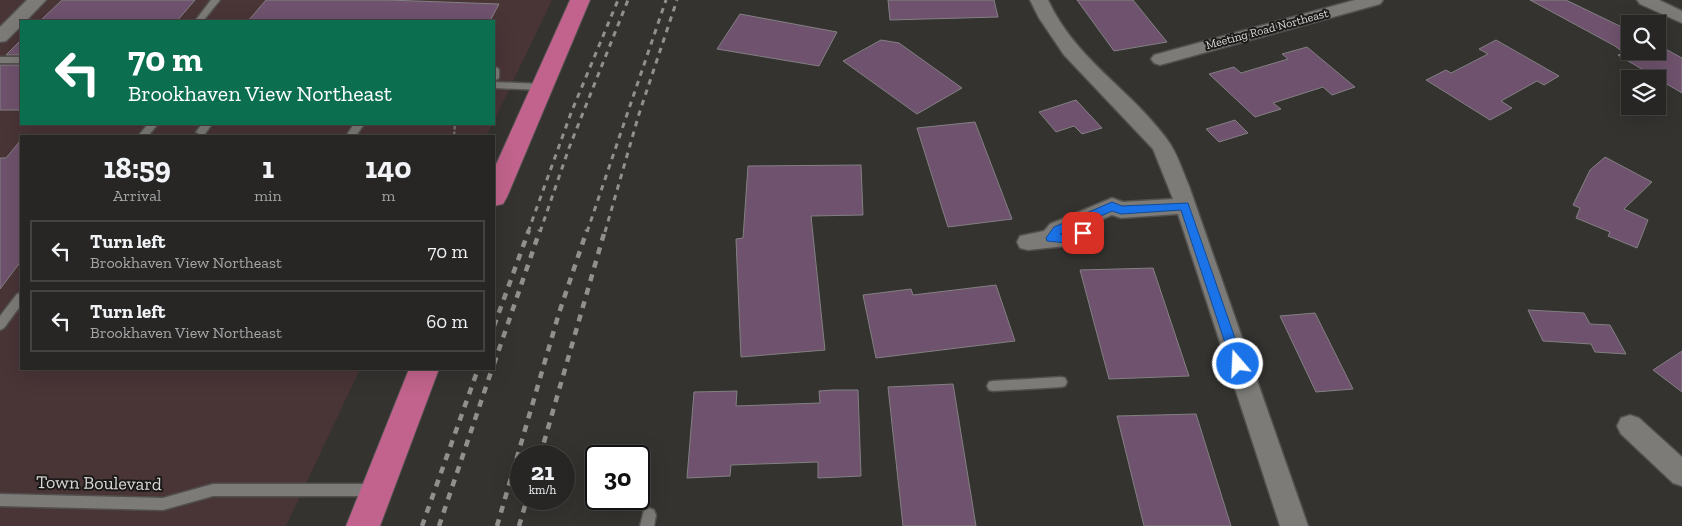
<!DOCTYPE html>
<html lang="en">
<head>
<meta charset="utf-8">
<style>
  body { margin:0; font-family:"Zilla Slab",serif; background:#2f2e2c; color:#f1f3f6; height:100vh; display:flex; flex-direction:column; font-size:19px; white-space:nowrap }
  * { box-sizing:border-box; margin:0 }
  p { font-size:16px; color:#a4a5a6 }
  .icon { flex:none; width:28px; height:28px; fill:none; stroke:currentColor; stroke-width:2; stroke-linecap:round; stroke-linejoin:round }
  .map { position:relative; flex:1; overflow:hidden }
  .sheet { position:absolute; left:20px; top:135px; width:475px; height:235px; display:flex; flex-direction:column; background:#272624; border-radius:0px; box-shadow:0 5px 20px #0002,0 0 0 1px #434341 }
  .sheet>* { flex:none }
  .top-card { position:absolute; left:20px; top:20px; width:475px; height:105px; border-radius:0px; box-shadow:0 5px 20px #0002,0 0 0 1px #434341; background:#0b6e4f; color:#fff; overflow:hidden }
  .fabs { position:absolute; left:1621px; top:15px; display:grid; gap:10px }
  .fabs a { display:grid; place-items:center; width:45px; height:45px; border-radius:0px; background:#272624; box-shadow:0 5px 20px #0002,0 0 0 1px #434341; font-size:25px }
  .speed { position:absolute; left:510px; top:445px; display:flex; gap:10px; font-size:25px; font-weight:700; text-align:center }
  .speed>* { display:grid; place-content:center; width:65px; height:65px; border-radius:50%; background:#272624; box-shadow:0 5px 20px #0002,0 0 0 1px #434341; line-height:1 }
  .speed small { font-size:12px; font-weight:400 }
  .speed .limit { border:2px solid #111; border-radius:8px; background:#fff; color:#111 }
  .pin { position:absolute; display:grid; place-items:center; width:42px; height:42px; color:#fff; margin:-21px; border-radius:10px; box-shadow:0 2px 8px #0006 }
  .me { position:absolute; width:55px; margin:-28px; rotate:341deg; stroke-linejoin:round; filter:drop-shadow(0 0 4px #0008) }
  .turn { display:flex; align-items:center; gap:18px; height:105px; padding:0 25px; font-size:22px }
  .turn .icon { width:65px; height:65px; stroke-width:2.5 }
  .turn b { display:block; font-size:35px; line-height:42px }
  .eta { display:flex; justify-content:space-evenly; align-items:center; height:85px; text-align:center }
  .eta b { font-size:30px; font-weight:800; line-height:35px }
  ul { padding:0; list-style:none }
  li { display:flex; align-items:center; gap:15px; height:62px; margin:0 10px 8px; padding:0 15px; border:2px solid #434341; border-radius:0px }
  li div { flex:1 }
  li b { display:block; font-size:19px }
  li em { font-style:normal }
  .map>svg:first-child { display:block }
  .commercial { fill:#493436 }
  .building { fill:#6f526d; stroke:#828082 }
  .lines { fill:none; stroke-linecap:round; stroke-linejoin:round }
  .service-casing { stroke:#51504e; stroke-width:3 }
  .minor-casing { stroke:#51504e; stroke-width:3 }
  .trunk-casing { stroke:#51504e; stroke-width:2 }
  .path { stroke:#73726f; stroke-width:2.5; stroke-dasharray:4.5 2; stroke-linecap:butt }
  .service { fill:#7c7b78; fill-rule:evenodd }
  .minor { fill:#7c7b78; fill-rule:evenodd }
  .trunk { fill:#c1638c; fill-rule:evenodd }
  .rail-far1 { stroke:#91908d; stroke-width:3; stroke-dasharray:5.5 5.5; stroke-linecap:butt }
  .rail { stroke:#91908d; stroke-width:4.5; stroke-dasharray:7 7; stroke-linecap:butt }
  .route { fill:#1a73e8; stroke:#114b97 }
  .labels { text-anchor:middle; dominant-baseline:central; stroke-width:4; stroke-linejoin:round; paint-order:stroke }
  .far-street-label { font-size:12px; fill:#dbdad8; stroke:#1b1a19 }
  .near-street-label { font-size:18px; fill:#dbdad8; stroke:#1b1a19 }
</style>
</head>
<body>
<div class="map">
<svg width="1682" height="526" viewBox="0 0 1682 526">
  <rect width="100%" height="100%" fill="#343330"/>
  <path class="commercial" d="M0,0h552l-58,121v-100h-473v103h471l-6,12h-465v233h339l-74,157h-286z"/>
  <path class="building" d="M62,0h133l-18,21h-137z
    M266,0h122l111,4 -9,17h-242z
    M888,0h106l4,17 -108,3z
    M1077,0h56l34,42 -53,9z
    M1530,0h36l64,31v20h28v-6l24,13v35l-64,-38 6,-2 -9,-7z
    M740,14l97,18 -18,34 -102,-17z
    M21,40v15h-15z
    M881,40l18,3 63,45 -45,26 -74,-53z
    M1496,40l63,36 -15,9 -7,-4 -36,20 11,7 -22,12 -64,-40 20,-10 5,3 37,-19 -9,-5z
    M1307,47l48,40 -23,8 -9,-8 -50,16 8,6 -26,8 -46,-43 25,-7 7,6 47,-14 -6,-5z
    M0,65h21v45h-21z
    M1076,100l26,28 -20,6 -8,-8 -18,6 -17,-20z
    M1235,120l13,13 -29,9 -13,-13z
    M975,122l37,97 -64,8 -31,-99z
    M21,140v121l-21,28v-131h6z
    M1605,157l47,25 -28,27 24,11 -11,28 -29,-12 2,-4 -34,-14 4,-10 -7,-3 17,-35z
    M861,165l2,50 -52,1 14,134 -84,7 -5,-118 7,-1 5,-72z
    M1153,268l36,108 -80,3 -29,-109z
    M996,285l19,56 -139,17 -13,-63 48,-6 2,6z
    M1528,310l56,3 6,11 20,1 16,29 -31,-2 -4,-8 -48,-3z
    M1315,313l38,76 -37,3 -36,-76z
    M1682,351v41l-29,-22z
    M953,384l23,142h-73l-15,-139z
    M833,390h25l3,86 -43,2v-16l-87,3 -1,11 -43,2 7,-86 43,-1 -1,15 84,-3 -1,-12z
    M1196,414l35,112h-87l-27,-110z"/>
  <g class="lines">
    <defs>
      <path id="service" d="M211,0h9l-17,21h-8z
        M0,57h21v6h-21z
        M494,66l5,3v9l-5,3z
        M494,82l48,2 5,3 -5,3 -48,-2z
        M148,124h10l-10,12h-10z
        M202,124h10l-7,10 -4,1 -5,-3z
        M354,124h10l-8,12h-10z
        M21,293v12l-17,23 -4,2v-14l17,-22z
        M1061,377l4,1 2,4 -2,4 -4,1 -68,4 -4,-1 -2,-4 2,-4 4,-1z
        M213,484h161l5,2 2,4 -2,4 -5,2h-161l-50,14 -163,-4v-12l163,4z
        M649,508l5,2 2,5 -2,11h-14l4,-16z"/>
      <path id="minor" d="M27,0h19l-20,21h-5v5l-15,15 -6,1v-15z
        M1030,0h18c28,60 80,87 118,138 11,14 16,32 23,48l119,340h-28l-102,-312 -57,4 -9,-3 -39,18 5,6 -3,6 -47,5 -8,-2 -3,-6 3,-6 24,-5 6,-7 62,-26 11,4 50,-3 -20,-50 -89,-94 -25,-37z
        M1355,0h28l-3,4 -220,61 -6,-2 -3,-4 3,-4z
        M1637,0h22l23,11v12l-42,-19z
        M1630,415l9,3 43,39v29l-9,-3 -52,-49 -4,-8 4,-8z"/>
      <path id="trunk" d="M570,0h20l-83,197 -4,7 -9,2v-37z
        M409,369h30l-59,157h-34z"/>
    </defs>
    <use href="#service" class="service-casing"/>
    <use href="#minor" class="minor-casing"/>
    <use href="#trunk" class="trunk-casing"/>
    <path class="path" d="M454,136l1,-12"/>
    <use href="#service" class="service"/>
    <use href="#minor" class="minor"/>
    <use href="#trunk" class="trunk"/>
    <path class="rail-far1" d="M528,232l43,-119 47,-113
      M540,232l29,-84 59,-148
      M587,232l79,-232
      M605,232l34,-118 38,-114"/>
    <path class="rail" d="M494,326l35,-96
      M494,364l46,-134
      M540,456l65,-226
      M422,526l56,-157
      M439,526l53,-157
      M497,526l62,-213 28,-83
      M519,526l8,-27"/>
  </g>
  <path class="route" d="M1112,202l10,4 66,-3 56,161 -2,4 -4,1 -5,-1 -1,-4 -51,-154 -60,4 -9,-3 -52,23 7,1 16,-6 6,4 -2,3 -20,7 -20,-2 -1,-3 8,-11z"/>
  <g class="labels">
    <g class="far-street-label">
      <text transform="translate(1267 29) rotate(-15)">Meeting Road Northeast</text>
    </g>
    <g class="near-street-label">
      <text transform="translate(99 483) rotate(1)">Town Boulevard</text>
    </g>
  </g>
</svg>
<div class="fabs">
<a><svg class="icon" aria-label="search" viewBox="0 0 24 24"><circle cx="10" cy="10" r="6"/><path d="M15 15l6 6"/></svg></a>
<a><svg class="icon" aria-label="layers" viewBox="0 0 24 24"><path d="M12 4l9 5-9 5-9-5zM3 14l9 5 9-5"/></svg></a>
</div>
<div class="speed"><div>21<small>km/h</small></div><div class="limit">30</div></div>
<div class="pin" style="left:1083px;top:233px;background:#d93025"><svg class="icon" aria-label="arrive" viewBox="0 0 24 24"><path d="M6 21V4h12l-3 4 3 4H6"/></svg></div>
<svg class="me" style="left:1238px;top:364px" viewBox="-20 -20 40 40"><circle r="17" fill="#1a73e8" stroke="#fff" stroke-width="3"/><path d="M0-11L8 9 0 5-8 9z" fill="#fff"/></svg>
<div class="top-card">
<div class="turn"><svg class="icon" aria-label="left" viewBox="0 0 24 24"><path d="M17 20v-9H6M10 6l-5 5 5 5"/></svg><div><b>70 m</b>Brookhaven View Northeast</div></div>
</div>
<section class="sheet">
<div class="eta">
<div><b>18:59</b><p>Arrival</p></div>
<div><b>1</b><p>min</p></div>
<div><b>140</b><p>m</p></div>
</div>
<ul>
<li><svg class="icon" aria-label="left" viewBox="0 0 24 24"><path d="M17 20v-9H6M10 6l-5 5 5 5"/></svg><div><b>Turn left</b><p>Brookhaven View Northeast</p></div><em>70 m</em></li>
<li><svg class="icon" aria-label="left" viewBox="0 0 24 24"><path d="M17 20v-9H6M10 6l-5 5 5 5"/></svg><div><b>Turn left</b><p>Brookhaven View Northeast</p></div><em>60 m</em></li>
</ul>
</section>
</div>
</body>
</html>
